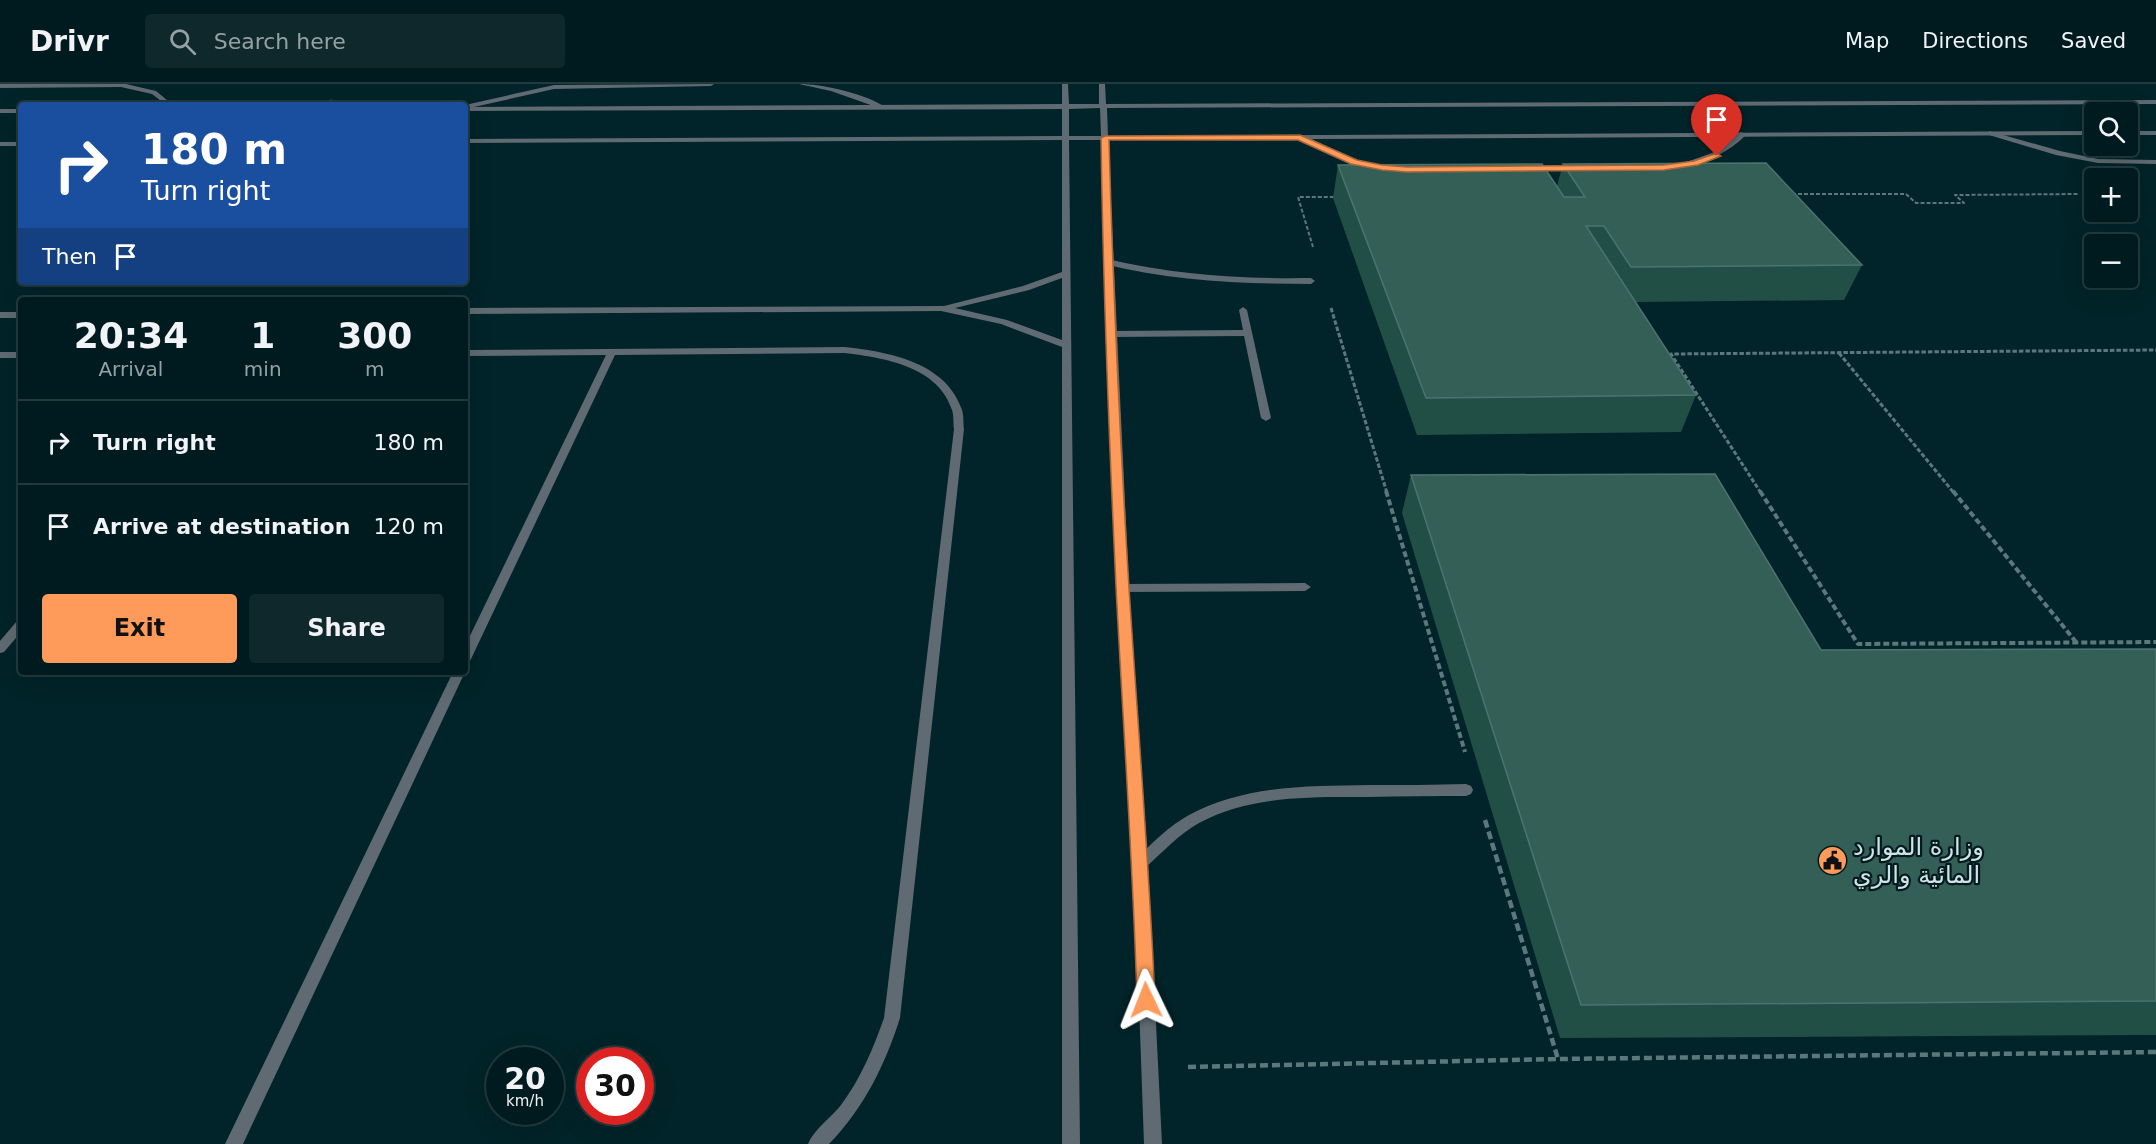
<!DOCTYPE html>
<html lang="en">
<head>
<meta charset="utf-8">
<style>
  body { margin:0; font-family:"DejaVu Sans","Noto Sans Arabic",sans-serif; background:#0e282c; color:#f1f3f6; height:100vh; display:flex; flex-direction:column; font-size:22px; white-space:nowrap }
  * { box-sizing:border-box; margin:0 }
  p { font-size:20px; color:#95a1a4 }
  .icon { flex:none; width:33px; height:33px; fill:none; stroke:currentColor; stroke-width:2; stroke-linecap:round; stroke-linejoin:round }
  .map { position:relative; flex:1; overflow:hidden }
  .panel { position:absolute; left:18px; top:213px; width:450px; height:378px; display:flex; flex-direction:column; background:#001b1f; border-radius:6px; box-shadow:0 6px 24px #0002,0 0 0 2px #22393d }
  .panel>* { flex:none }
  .top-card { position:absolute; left:18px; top:18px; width:450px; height:183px; border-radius:6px; box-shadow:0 6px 24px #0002,0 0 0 2px #22393d; background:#1a4fa0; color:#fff; overflow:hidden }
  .fabs { position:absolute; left:2084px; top:18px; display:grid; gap:12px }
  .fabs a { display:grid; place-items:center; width:54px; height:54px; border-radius:6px; background:#001b1f; box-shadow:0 6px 24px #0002,0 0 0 2px #22393d; font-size:30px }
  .speed { position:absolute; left:486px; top:963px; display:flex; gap:12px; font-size:30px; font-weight:700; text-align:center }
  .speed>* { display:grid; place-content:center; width:78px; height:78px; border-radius:50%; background:#001b1f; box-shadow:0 6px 24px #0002,0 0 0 2px #22393d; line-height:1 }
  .speed small { font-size:15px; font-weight:400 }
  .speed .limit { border:9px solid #d22; background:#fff; color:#111 }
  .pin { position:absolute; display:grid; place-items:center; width:51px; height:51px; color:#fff; margin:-62px -26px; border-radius:50% 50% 50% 0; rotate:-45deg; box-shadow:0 0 6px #0007 }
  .pin .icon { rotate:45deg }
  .me { position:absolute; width:66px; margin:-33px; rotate:358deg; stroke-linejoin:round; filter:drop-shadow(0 0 4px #0008) }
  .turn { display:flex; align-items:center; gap:21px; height:126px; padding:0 24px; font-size:27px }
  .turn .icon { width:78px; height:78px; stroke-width:2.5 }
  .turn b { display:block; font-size:42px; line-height:51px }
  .then { display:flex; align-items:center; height:57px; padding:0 24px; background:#0003; gap:12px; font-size:22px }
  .eta { display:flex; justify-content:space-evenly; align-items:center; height:102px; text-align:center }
  .eta b { font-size:36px; font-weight:700; line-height:42px }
  .cta { display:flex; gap:12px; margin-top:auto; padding:12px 24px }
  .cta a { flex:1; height:69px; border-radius:6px; background:#ff9b5a; color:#111; font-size:24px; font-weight:700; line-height:69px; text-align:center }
  .cta a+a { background:#0e282c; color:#f1f3f6 }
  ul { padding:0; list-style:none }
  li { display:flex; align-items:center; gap:18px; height:84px; padding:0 24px; border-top:2px solid #22393d }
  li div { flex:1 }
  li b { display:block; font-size:22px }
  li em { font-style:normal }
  header { display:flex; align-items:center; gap:36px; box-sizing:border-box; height:84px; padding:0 30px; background:#001b1f; border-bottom:2px solid #22393d }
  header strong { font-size:28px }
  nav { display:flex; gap:33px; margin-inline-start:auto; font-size:21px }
  .search { width:420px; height:54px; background:#0e282c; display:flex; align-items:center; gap:15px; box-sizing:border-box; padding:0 21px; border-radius:6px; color:#95a1a4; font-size:22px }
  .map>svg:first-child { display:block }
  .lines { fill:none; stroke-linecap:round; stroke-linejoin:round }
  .path-far3 { stroke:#5c787c; stroke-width:2; stroke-dasharray:4 2; stroke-linecap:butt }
  .path-far2 { stroke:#5c787c; stroke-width:3; stroke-dasharray:4.5 2; stroke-linecap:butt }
  .path-far1 { stroke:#5c787c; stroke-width:4; stroke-dasharray:6 3; stroke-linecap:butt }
  .path { stroke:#5c787c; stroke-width:4.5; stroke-dasharray:8 4; stroke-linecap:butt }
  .service { fill:#5f6a72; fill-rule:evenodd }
  .minor { fill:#5f6a72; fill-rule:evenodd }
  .wall { fill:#214f46 }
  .building { fill:#345f57; stroke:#4c746e; stroke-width:1.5 }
  .route { fill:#ff9b5a; stroke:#a6653a; stroke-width:1.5 }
  .labels { text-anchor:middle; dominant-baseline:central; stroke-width:4.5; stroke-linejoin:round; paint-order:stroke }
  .near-poi-label { font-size:24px; fill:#d0e3e6; stroke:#011a1e; text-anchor:start }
</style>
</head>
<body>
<header>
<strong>Drivr</strong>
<div class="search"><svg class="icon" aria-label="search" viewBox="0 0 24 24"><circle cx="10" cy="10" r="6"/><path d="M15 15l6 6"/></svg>Search here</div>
<nav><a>Map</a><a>Directions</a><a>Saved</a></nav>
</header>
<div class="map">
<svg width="2156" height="1060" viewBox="0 0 2156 1060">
  <rect width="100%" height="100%" fill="#002429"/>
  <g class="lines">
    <path class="path-far3" d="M327,21l5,-5
      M1792,110h114l10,9h48l-9,-8 123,-1
      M1313,163l-15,-50h40"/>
    <path class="path-far2" d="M1331,224l56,185
      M1839,269l115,140
      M1761,409l-90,-139 485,-4"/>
    <path class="path-far1" d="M1386,407l79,261
      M1760,407l98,153 298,-2
      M1953,407l123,151"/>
    <path class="path" d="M1485,736l73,239
      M1188,983l370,-8 598,-7"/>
    <path class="service" d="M0,0h126l30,7 17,14h-7l-14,-11 -31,-7 -121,1z
      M714,0l-3,2 -157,3 -89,20v-4l89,-20z
      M799,0c25,0 67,10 88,24l-5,1 -51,-18z
      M1989,47l71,20 38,8 58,1v4l-58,-1 -42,-8 -67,-20z
      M1740,48l7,2c-18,18 -40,29 -65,33l-4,-2 34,-12z
      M1297,51h6l53,25 31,8 -4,2 -32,-6 -54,-25z
      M1577,82l4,2 -1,2 -51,1 -4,-2 4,-2z
      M1107,175c68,16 135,20 204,19l4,3 -4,3c-70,0 -139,-3 -207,-20v-4z
      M1243,223l4,3 24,108 -5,3 -5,-3 -17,-82 -132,1 -5,-3 5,-3 131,-1 -4,-20z
      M845,263c44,5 101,15 117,63 2,6 1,13 2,19l-64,589c-15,47 -36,90 -71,126h-21c6,-15 23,-26 33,-39 20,-27 32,-56 43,-87l70,-589c-1,-6 0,-13 -2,-19 -14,-44 -68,-52 -107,-57l-230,2 -144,304 -2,3 -4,2v-18l141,-291 -141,1v-6z
      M0,268h21v6h-21z
      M1305,499l6,4 -6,4 -182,1 -6,-4 6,-4z
      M21,536v12l-17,20 -4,1v-12l17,-20z
      M453,588h12l-222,472h-18z
      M1466,700l5,2 2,4 -2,4 -5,2c-32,0 -64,0 -97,1 -57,0 -118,-2 -170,26 -20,11 -36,29 -53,44l-5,2 -5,-2 -2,-4 2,-4c16,-16 33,-33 53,-44 56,-30 119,-29 180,-30 32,0 65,0 97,-1z"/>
    <path class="minor" d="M1062,0h6l1,20h30v-20h6l1,20 1050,-4v4l-1049,4 1,28 986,-5v4l-986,5 21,448 19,275 14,281h-18l-10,-281 -17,-275 -16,-448h-32l11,1004h-18v-797l-61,-23 -60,-13 -476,3v-6l479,-2 79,-20 39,-14v-132l-597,3v-4l597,-3v-27l-597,2v-4l597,-3zM1100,24l1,28h-32v-27zM1062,194v62l-55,-20 -52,-12 74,-18z
      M0,25h21v4h-21z
      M2127,47h29v4h-29z
      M0,58h21v4h-21z
      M0,228h21v6h-21z"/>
  </g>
  <path class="wall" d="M1563,80l299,101 -18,35 -208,2 60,93 -15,37 -264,3 -84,-237 5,-33 219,21z
    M1411,391l410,175 335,-1v386l-596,3 -158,-525z"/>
  <path class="building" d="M1766,79l96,102 -231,2 -27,-41h-18l110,169 -270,3 -88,-233 204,-1 22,33h21l-22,-33z
    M1715,390l106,176 335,-1v352l-575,4 -170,-530z"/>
  <path class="route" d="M1300,51l57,25 25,5 25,2 257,-2 30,-4 23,-8 4,3 -23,9 -34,5 -257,2 -25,-2 -31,-6 -53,-24h-189c4,150 11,299 20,448 9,138 20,275 26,412l-2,6 -7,2 -6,-2 -3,-6c-4,-138 -14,-275 -21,-413 -7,-149 -13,-299 -15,-449l4,-2z"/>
  <defs>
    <symbol id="civic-disc" viewBox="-11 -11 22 22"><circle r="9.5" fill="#ff9b5a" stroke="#011a1e"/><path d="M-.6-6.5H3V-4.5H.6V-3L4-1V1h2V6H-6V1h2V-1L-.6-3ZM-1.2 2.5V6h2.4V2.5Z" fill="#111"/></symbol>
  </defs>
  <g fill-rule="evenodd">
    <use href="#civic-disc" x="1816" y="760" width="33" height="33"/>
  </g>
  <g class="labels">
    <g class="near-poi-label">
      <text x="1853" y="763">وزارة الموارد<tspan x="1853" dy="28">المائية والري</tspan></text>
    </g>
  </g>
</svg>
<div class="fabs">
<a><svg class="icon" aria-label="search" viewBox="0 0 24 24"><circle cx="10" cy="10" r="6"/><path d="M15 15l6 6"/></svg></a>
<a>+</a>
<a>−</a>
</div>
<div class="speed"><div>20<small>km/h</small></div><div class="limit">30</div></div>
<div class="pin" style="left:1717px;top:72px;background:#d93025"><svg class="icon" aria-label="arrive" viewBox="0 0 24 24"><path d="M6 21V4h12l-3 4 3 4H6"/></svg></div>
<svg class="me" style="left:1146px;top:916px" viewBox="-20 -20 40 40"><path d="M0-17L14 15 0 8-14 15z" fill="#ff9b5a" stroke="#fff" stroke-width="4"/></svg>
<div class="top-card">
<div class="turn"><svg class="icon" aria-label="right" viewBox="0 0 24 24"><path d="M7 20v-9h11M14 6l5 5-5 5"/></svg><div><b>180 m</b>Turn right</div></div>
<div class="then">Then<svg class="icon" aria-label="arrive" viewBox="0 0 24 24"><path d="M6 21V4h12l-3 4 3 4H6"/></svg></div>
</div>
<section class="panel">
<div class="eta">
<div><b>20:34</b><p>Arrival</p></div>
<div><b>1</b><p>min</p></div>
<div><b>300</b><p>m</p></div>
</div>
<ul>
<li><svg class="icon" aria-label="right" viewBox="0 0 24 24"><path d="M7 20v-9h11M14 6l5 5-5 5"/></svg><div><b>Turn right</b></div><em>180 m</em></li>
<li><svg class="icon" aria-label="arrive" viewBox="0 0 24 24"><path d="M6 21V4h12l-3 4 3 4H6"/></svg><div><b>Arrive at destination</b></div><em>120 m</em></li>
</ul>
<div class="cta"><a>Exit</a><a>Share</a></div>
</section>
</div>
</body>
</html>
